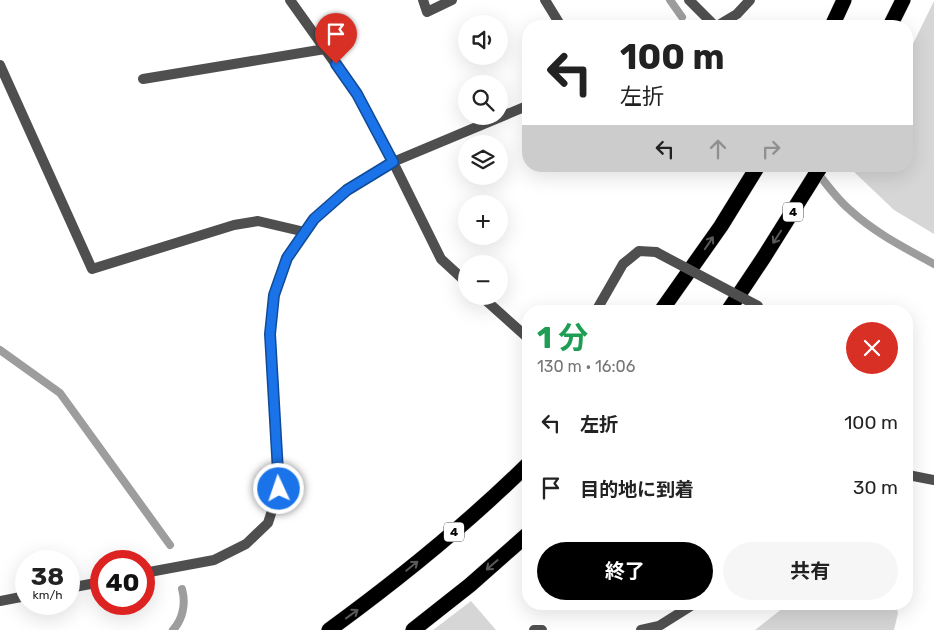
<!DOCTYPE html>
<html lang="ja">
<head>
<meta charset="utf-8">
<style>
  body { margin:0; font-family:Rubik,"Noto Sans JP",sans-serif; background:#f6f6f6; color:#222; height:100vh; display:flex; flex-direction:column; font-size:19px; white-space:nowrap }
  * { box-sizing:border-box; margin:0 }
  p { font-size:16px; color:#767676 }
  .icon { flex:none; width:28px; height:28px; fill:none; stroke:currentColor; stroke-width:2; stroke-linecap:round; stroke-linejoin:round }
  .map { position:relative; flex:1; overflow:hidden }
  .side { position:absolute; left:522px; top:305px; width:391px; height:305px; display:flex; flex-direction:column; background:#fff; border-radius:20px; box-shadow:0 5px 20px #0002 }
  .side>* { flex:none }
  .hud { position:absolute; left:522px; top:20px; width:391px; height:152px; border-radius:20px; box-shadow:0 5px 20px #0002; background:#fff; color:#222; overflow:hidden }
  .controls { position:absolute; left:458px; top:15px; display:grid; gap:10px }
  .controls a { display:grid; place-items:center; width:50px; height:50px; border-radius:50%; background:#fff; box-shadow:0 5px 20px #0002; font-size:25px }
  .speed { position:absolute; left:15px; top:550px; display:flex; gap:10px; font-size:25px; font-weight:700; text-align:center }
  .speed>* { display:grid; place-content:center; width:65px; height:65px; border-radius:50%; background:#fff; box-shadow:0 5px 20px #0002; line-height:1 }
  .speed small { font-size:12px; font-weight:400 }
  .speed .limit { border:8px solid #d22; background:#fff; color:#111 }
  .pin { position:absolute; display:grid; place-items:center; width:42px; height:42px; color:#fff; margin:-51px -21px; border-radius:50% 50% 50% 0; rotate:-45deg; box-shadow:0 0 5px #0007 }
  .pin .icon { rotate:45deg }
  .me { position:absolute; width:55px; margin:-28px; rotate:357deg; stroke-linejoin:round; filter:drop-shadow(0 0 4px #0008) }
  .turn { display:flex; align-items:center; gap:18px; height:105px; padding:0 15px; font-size:22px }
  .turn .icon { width:65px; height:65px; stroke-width:2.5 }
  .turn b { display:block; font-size:35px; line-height:42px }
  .lanes { display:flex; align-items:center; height:48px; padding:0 15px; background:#0003; justify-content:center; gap:25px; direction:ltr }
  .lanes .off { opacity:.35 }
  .round { display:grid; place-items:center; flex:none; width:52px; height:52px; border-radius:26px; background:#f6f6f6 }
  .overview { display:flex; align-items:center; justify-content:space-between; height:85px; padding:0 15px }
  h1 { font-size:30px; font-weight:700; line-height:38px; color:#1e9e55 }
  .action { display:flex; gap:10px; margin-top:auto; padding:10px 15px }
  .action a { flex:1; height:58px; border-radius:30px; background:#000; color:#fff; font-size:20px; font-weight:700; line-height:58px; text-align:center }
  .action a+a { background:#f6f6f6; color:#222 }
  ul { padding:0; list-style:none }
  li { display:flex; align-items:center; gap:15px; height:65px; padding:0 15px }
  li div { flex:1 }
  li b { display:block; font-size:19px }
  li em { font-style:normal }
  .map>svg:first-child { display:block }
  .green { fill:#d6d6d6 }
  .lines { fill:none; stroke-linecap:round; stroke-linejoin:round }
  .stream { stroke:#9d9d9d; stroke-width:8 }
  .motorway-casing { stroke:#dbdbdb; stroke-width:16 }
  .minor { stroke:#4f4f4f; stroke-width:10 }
  .tertiary { stroke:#4f4f4f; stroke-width:10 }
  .motorway { stroke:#000; stroke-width:15 }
  .minor-bridge { stroke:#4f4f4f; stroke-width:10 }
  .oneway { stroke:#595959 }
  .route-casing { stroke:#114b97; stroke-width:12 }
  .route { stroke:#1a73e8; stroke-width:9 }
  .labels { text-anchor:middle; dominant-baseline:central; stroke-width:5; stroke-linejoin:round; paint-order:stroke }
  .shield { fill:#fff; stroke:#4c4c4c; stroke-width:1 }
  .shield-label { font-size:12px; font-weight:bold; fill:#000 }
</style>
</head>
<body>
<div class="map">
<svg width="934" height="630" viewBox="0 0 934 630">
  <rect width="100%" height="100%" fill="#fff"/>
  <path class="green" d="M934,1v233l-40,-24 -43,-41 1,-3h56v-112z
    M471,601l25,29h-63z
    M788,604h108l2,9 -4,17h-139z"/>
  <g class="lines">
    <path class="stream" d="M670,0l12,17
      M817,172c10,13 20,27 33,38 25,23 55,38 84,54
      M0,350l60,43 110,152
      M173,630c10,-11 13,-27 9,-41"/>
    <defs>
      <path id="motorway" d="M832,26l12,-26
        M890,26l13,-26
        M661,311l60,-85 37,-60
        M728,311l36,-54 57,-91
        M329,630c70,-51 138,-106 200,-167
        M413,630l57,-45 59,-52"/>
    </defs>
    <use href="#motorway" class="motorway-casing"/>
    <path class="minor" d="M290,0l67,94 36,68 48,97 25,23
      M423,0l4,12 25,-12
      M545,0l16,26
      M689,0l26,26
      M0,65l92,204 142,-44 24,-4 47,11
      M143,79l182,-30
      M481,296l48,43
      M596,311l27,-47 16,-13 17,1
      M908,475l26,5
      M534,630h8
      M641,630l18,-4 35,-22"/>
    <path class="tertiary" d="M717,26l20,-12 13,-14
      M144,573l70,-13 32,-16 22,-21 11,-34 -9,-155 4,-39 13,-37 27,-39 33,-29 46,-28 136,-57
      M69,588l32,-6
      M0,601l26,-5"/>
    <use href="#motorway" class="motorway"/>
    <path class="minor-bridge" d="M656,252l102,54"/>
  </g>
  <defs><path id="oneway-shaft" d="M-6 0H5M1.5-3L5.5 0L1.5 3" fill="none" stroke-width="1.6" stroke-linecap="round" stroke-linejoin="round" transform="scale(1.25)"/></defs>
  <g class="oneway">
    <use href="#oneway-shaft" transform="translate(777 237) rotate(123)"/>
    <use href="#oneway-shaft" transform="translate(709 243) rotate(-56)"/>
    <use href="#oneway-shaft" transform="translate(492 565) rotate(139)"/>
    <use href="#oneway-shaft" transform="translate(412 566) rotate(-39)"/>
    <use href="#oneway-shaft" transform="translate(352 614) rotate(-36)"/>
  </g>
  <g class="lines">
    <defs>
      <path id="route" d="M279,489l-9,-155 4,-39 13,-37 27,-39 33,-29 46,-28 -36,-68 -21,-30"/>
    </defs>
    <use href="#route" class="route-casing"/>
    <use href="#route" class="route"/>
  </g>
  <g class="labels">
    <g class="shield">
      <rect x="783" y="202.5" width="20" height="19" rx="4"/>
      <rect x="444" y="522.5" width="20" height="19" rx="4"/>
    </g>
    <g class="shield-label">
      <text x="793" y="212">4</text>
      <text x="454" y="532">4</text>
    </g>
  </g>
</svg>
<div class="controls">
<a><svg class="icon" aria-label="sound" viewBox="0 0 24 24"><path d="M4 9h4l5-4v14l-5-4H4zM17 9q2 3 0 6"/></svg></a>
<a><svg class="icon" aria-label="search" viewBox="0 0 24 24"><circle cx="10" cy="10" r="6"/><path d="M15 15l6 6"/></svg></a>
<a><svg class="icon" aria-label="layers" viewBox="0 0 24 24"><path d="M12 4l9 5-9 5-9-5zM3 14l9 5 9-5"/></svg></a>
<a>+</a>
<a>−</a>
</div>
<div class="speed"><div>38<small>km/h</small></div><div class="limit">40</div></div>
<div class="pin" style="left:336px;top:64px;background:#d93025"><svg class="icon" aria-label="arrive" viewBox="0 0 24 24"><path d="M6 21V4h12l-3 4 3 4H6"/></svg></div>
<svg class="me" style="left:279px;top:489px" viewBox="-20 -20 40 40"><circle r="17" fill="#1a73e8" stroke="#fff" stroke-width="3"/><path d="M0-11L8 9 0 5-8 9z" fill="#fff"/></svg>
<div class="hud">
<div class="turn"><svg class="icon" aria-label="left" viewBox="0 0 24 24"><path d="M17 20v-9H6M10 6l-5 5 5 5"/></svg><div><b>100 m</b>左折</div></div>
<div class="lanes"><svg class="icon" aria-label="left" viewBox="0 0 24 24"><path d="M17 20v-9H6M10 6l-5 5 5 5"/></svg><svg class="icon off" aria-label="ahead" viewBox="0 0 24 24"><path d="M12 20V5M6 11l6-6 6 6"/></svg><svg class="icon off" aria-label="right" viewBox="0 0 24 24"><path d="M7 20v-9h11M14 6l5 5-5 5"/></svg></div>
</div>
<section class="side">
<div class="overview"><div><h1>1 分</h1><p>130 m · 16:06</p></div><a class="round" style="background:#d93025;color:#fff"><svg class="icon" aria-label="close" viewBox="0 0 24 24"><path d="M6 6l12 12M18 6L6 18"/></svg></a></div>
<ul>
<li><svg class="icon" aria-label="left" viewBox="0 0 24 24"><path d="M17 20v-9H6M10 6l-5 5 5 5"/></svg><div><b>左折</b></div><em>100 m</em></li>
<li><svg class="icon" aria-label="arrive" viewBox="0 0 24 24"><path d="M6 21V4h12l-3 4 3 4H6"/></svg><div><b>目的地に到着</b></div><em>30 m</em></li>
</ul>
<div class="action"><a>終了</a><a>共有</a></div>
</section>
</div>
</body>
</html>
